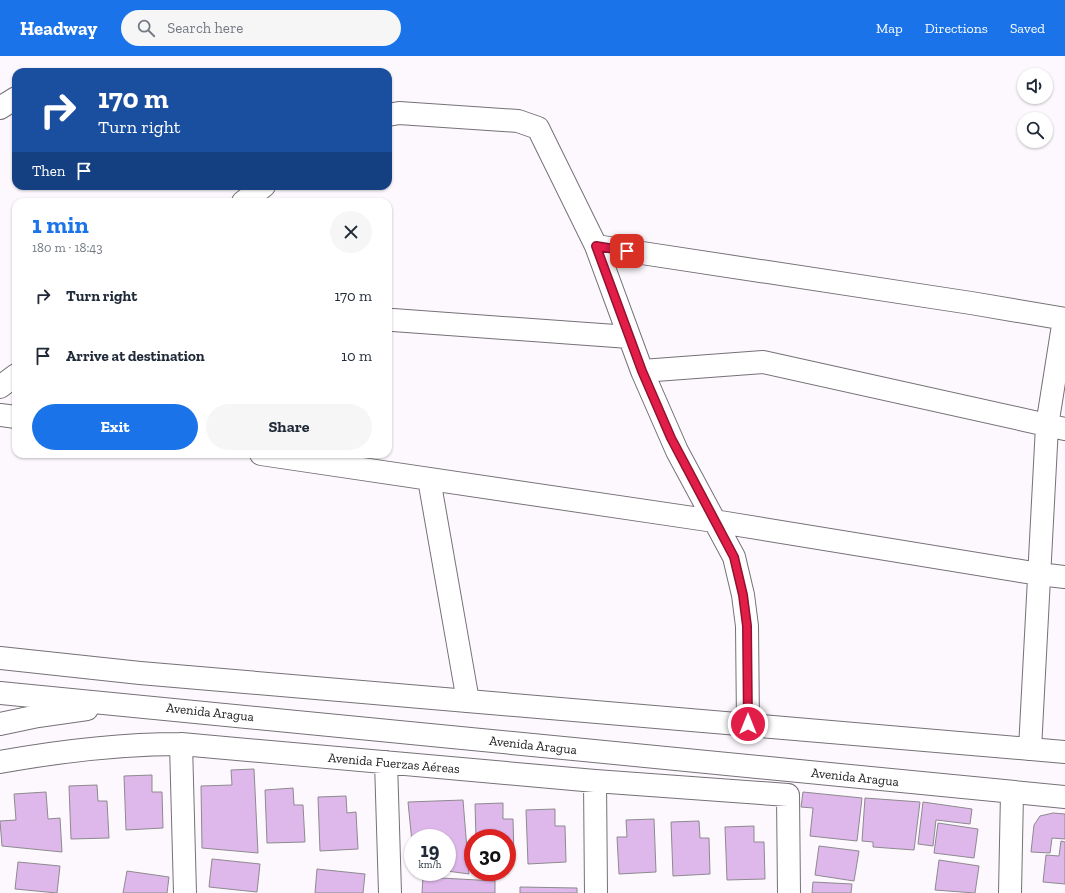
<!DOCTYPE html>
<html lang="en">
<head>
<meta charset="utf-8">
<style>
  body { margin:0; font-family:"Zilla Slab",serif; background:#f6f6f7; color:#1f2937; height:100vh; display:flex; flex-direction:column; font-size:15px; white-space:nowrap }
  * { box-sizing:border-box; margin:0 }
  p { font-size:13px; color:#747a83 }
  .icon { flex:none; width:22px; height:22px; fill:none; stroke:currentColor; stroke-width:2; stroke-linecap:round; stroke-linejoin:round }
  .map { position:relative; flex:1; overflow:hidden }
  .drawer { position:absolute; left:12px; top:142px; width:380px; height:260px; display:flex; flex-direction:column; background:#fff; border-radius:12px; box-shadow:0 1px 3px #0004 }
  .drawer>* { flex:none }
  .top-card { position:absolute; left:12px; top:12px; width:380px; height:122px; border-radius:12px; box-shadow:0 1px 3px #0004; background:#1a4fa0; color:#fff; overflow:hidden }
  .controls { position:absolute; left:1017px; top:12px; display:grid; gap:8px }
  .controls a { display:grid; place-items:center; width:36px; height:36px; border-radius:50%; background:#fff; box-shadow:0 1px 3px #0004; font-size:20px }
  .speed { position:absolute; left:404px; top:773px; display:flex; gap:8px; font-size:20px; font-weight:700; text-align:center }
  .speed>* { display:grid; place-content:center; width:52px; height:52px; border-radius:50%; background:#fff; box-shadow:0 1px 3px #0004; line-height:1 }
  .speed small { font-size:10px; font-weight:400 }
  .speed .limit { border:6px solid #d22; background:#fff; color:#111 }
  .pin { position:absolute; display:grid; place-items:center; width:34px; height:34px; color:#fff; margin:-17px; border-radius:8px; box-shadow:0 2px 6px #0006 }
  .me { position:absolute; width:44px; margin:-22px; rotate:0deg; stroke-linejoin:round; filter:drop-shadow(0 0 3px #0008) }
  .turn { display:flex; align-items:center; gap:14px; height:84px; padding:0 20px; font-size:18px }
  .turn .icon { width:52px; height:52px; stroke-width:2.5 }
  .turn b { display:block; font-size:28px; line-height:34px }
  .then { display:flex; align-items:center; height:38px; padding:0 20px; background:#0003; gap:8px; font-size:15px }
  .round { display:grid; place-items:center; flex:none; width:42px; height:42px; border-radius:21px; background:#f6f6f7 }
  .head { display:flex; align-items:center; justify-content:space-between; height:68px; padding:0 20px }
  h1 { font-size:24px; font-weight:800; line-height:30px; color:#1a73e8 }
  .primary-button { display:flex; gap:8px; margin-top:auto; padding:8px 20px }
  .primary-button a { flex:1; height:46px; border-radius:24px; background:#1a73e8; color:#fff; font-size:16px; font-weight:800; line-height:46px; text-align:center }
  .primary-button a+a { background:#f6f6f7; color:#1f2937 }
  ul { padding:0; list-style:none }
  li { display:flex; align-items:center; gap:12px; height:60px; padding:0 20px }
  li div { flex:1 }
  li b { display:block; font-size:15px }
  li em { font-style:normal }
  header { display:flex; align-items:center; gap:24px; box-sizing:border-box; height:56px; padding:0 20px; background:#1a73e8; color:#fff }
  header strong { font-size:19px }
  nav { display:flex; gap:22px; margin-inline-start:auto; font-size:14px }
  .search { width:280px; height:36px; background:#f6f6f7; display:flex; align-items:center; gap:10px; box-sizing:border-box; padding:0 14px; border-radius:22px; color:#747a83; font-size:15px }
  .map>svg:first-child { display:block }
  .building { fill:#deb7eb; stroke:#8e8a8f }
  .lines { fill:none; stroke-linecap:round; stroke-linejoin:round }
  .minor-casing { stroke:#757176; stroke-width:24 }
  .tertiary-casing { stroke:#757176; stroke-width:24 }
  .minor { stroke:#fff; stroke-width:22 }
  .tertiary { stroke:#fff; stroke-width:22 }
  .route-casing { stroke:#92132f; stroke-width:10 }
  .route { stroke:#e11d48; stroke-width:7 }
  .labels { text-anchor:middle; dominant-baseline:central; stroke-width:3.5; stroke-linejoin:round; paint-order:stroke }
  .street-label { font-size:13px; fill:#212021; stroke:#fff }
</style>
</head>
<body>
<header>
<strong>Headway</strong>
<div class="search"><svg class="icon" aria-label="search" viewBox="0 0 24 24"><circle cx="10" cy="10" r="6"/><path d="M15 15l6 6"/></svg>Search here</div>
<nav><a>Map</a><a>Directions</a><a>Saved</a></nav>
</header>
<div class="map">
<svg width="1065" height="837" viewBox="0 0 1065 837">
  <rect width="100%" height="100%" fill="#fcf8fd"/>
  <path class="building" d="M254,713l4,84 -56,-5 -1,-62 31,-1 -1,-15z
    M152,719v17h10l1,36 -37,2 -2,-54z
    M97,729l1,16h9l2,37 -38,1 -2,-53z
    M293,732l1,17h9l2,37 -38,1 -2,-53z
    M46,736l2,27 12,-1 2,34 -60,-6 -2,-25 16,-1 -2,-26z
    M803,736l59,6 -5,43 -47,-5 3,-28 -12,-1z
    M346,740l1,17 9,-1 2,37 -38,2 -2,-54z
    M865,742l55,4 -6,48 -41,-3v-5l-11,-1z
    M463,744l6,74 -22,-3v-33h-34v14l-5,-50z
    M923,746l49,7 -2,15 -34,-4 -3,26 -15,-2z
    M503,747v16h10l1,37h-7v-18h-31l-1,-34z
    M555,753v17h10l1,36 -38,2 -2,-54z
    M1053,757l12,1v25l-13,-1 -2,15 -19,-1 3,-27 6,-9z
    M654,763l2,53 -37,2 -2,-37h10l-1,-17z
    M699,765l1,17h9l1,36 -37,2 -2,-54z
    M938,767l40,6 -4,29 -40,-5z
    M754,770v16h10l1,37 -38,1 -2,-53z
    M1061,785l4,1v42l-22,-2 3,-27 13,1z
    M819,790l40,5 -5,30 -39,-6z
    M212,803l48,5 -3,28 -48,-5z
    M939,804l40,6 -4,27 -40,-3z
    M18,806l42,4 -3,27 -42,-4z
    M317,813l48,5 -2,19h-48z
    M127,815l42,6 -2,16h-44z
    M423,821l72,4v12h-73z
    M813,826l39,2 -1,9h-39z
    M520,831l57,1v5h-57z"/>
  <g class="lines">
    <defs>
      <path id="minor" d="M0,52l16,-10
        M388,59l11,-2 119,8 20,7 58,118 46,125 35,80 57,106 9,38 4,31 1,98
        M243,146l21,-16
        M596,190l375,57 94,16
        M393,264l236,17
        M642,315l121,-9 302,67
        M0,331l16,-12
        M0,359l16,2
        M261,398l453,67 325,53 26,3
        M429,423l39,222
        M181,688l4,149
        M1030,693l17,-323 17,-107
        M0,706c61,-11 119,-18 181,-18l414,37 193,14 1,98
        M386,706l4,131
        M595,725l1,112
        M1010,837l2,-100"/>
      <path id="tertiary" d="M0,602l140,15 925,79
        M0,637l1065,104
        M0,668l38,-8 49,-7"/>
    </defs>
    <use href="#minor" class="minor-casing"/>
    <use href="#tertiary" class="tertiary-casing"/>
    <use href="#minor" class="minor"/>
    <use href="#tertiary" class="tertiary"/>
  </g>
  <g class="lines">
    <defs>
      <path id="route" d="M627,195l-31,-5 46,125 29,67 63,119 9,38 4,31 1,98"/>
    </defs>
    <use href="#route" class="route-casing"/>
    <use href="#route" class="route"/>
  </g>
  <g class="labels">
    <g class="street-label">
      <text transform="translate(210 656) rotate(6)">Avenida Aragua</text>
      <text transform="translate(533 689) rotate(6)">Avenida Aragua</text>
      <text transform="translate(394 707) rotate(5)">Avenida Fuerzas Aéreas</text>
      <text transform="translate(855 721) rotate(6)">Avenida Aragua</text>
    </g>
  </g>
</svg>
<div class="controls">
<a><svg class="icon" aria-label="sound" viewBox="0 0 24 24"><path d="M4 9h4l5-4v14l-5-4H4zM17 9q2 3 0 6"/></svg></a>
<a><svg class="icon" aria-label="search" viewBox="0 0 24 24"><circle cx="10" cy="10" r="6"/><path d="M15 15l6 6"/></svg></a>
</div>
<div class="speed"><div>19<small>km/h</small></div><div class="limit">30</div></div>
<div class="pin" style="left:627px;top:195px;background:#d93025"><svg class="icon" aria-label="arrive" viewBox="0 0 24 24"><path d="M6 21V4h12l-3 4 3 4H6"/></svg></div>
<svg class="me" style="left:748px;top:668px" viewBox="-20 -20 40 40"><circle r="17" fill="#e11d48" stroke="#fff" stroke-width="3"/><path d="M0-11L8 9 0 5-8 9z" fill="#fff"/></svg>
<div class="top-card">
<div class="turn"><svg class="icon" aria-label="right" viewBox="0 0 24 24"><path d="M7 20v-9h11M14 6l5 5-5 5"/></svg><div><b>170 m</b>Turn right</div></div>
<div class="then">Then<svg class="icon" aria-label="arrive" viewBox="0 0 24 24"><path d="M6 21V4h12l-3 4 3 4H6"/></svg></div>
</div>
<section class="drawer">
<div class="head"><div><h1>1 min</h1><p>180 m · 18:43</p></div><a class="round"><svg class="icon" aria-label="close" viewBox="0 0 24 24"><path d="M6 6l12 12M18 6L6 18"/></svg></a></div>
<ul>
<li><svg class="icon" aria-label="right" viewBox="0 0 24 24"><path d="M7 20v-9h11M14 6l5 5-5 5"/></svg><div><b>Turn right</b></div><em>170 m</em></li>
<li><svg class="icon" aria-label="arrive" viewBox="0 0 24 24"><path d="M6 21V4h12l-3 4 3 4H6"/></svg><div><b>Arrive at destination</b></div><em>10 m</em></li>
</ul>
<div class="primary-button"><a>Exit</a><a>Share</a></div>
</section>
</div>
</body>
</html>
